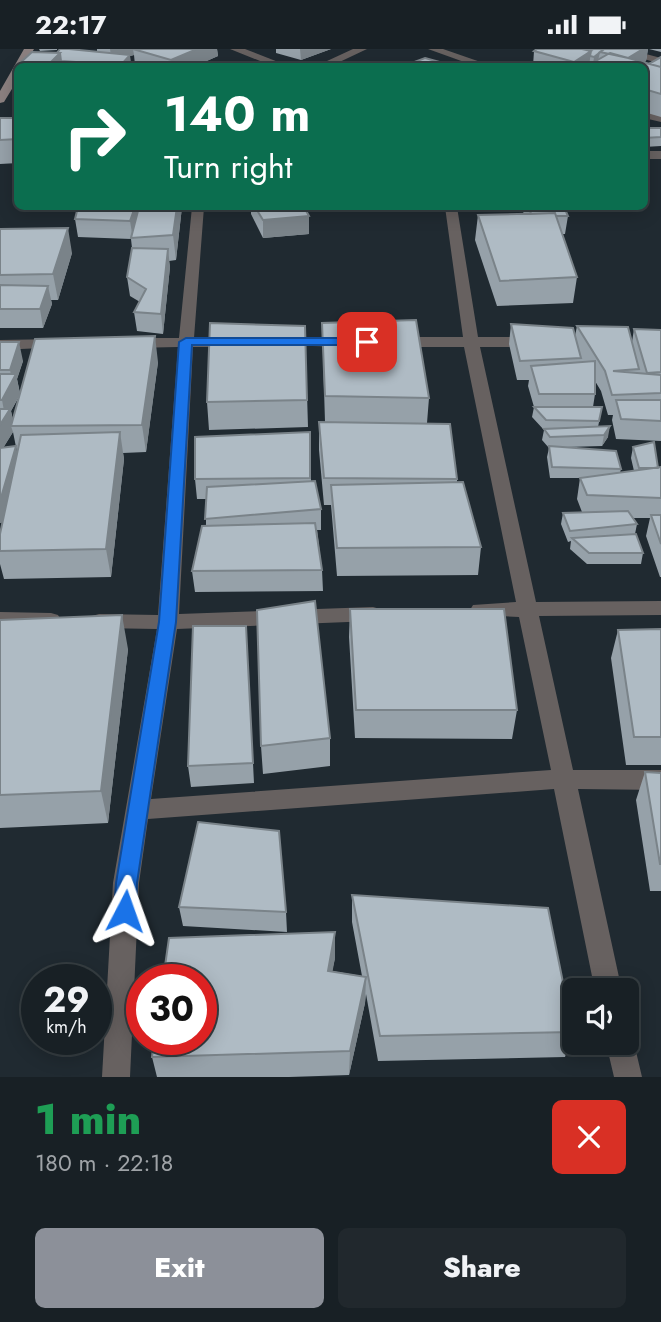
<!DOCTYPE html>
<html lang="en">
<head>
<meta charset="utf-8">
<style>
  body { margin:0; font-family:Jost,sans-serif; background:#21282d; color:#f1f3f6; height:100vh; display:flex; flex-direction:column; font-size:26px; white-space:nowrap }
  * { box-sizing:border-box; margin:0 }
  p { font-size:23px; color:#9fa3a7 }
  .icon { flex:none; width:38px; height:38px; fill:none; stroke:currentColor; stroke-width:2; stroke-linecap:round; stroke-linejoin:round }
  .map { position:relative; height:1028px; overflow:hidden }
  .sheet { display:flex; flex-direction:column; background:#182025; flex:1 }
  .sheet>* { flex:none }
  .banner { position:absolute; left:14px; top:14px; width:634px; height:147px; border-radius:10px; box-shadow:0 4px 18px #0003,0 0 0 2px #363e42; background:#0b6e4f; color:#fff; overflow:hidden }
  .buttons { position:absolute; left:562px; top:929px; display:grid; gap:14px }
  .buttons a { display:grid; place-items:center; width:77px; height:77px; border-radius:10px; background:#182025; box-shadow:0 4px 18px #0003,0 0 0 2px #363e42; font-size:35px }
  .speed { position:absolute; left:21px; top:915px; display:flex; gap:14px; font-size:35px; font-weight:700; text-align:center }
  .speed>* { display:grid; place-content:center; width:91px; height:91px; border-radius:50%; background:#182025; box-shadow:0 4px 18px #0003,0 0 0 2px #363e42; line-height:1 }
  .speed small { font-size:18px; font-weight:400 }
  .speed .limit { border:10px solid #d22; background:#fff; color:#111 }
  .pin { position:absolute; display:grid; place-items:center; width:60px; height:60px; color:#fff; margin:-30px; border-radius:14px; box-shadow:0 4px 10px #0006 }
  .me { position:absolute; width:77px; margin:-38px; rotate:4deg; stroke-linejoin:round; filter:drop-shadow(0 0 5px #0008) }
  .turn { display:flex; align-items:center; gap:24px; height:147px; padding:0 35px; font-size:32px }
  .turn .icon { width:91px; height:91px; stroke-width:2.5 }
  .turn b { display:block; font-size:49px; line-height:60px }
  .round { display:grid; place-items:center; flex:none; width:74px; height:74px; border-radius:10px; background:#21282d }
  .summary { display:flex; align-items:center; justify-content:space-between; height:119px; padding:0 35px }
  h1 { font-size:42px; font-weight:800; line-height:52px; color:#1e9e55 }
  .primary-button { display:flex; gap:14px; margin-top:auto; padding:14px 35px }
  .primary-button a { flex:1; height:80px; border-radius:10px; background:#8c9099; color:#fff; font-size:28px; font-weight:800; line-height:80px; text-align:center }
  .primary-button a+a { background:#21282d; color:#f1f3f6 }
  .status { display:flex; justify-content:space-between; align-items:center; height:49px; padding:0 35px; background:#182025; direction:ltr }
  .status svg { height:19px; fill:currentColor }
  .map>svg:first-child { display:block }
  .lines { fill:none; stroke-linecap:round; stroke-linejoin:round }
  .minor { fill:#676160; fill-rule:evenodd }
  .tertiary { fill:#676160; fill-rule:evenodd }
  .secondary { fill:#8b8080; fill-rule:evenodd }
  .wall { fill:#96a1a9; fill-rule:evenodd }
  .shaded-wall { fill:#7a8389 }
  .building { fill:#afbbc4; stroke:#7a8389; stroke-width:2 }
  .route { fill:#1a73e8; stroke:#114b97; stroke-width:2 }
</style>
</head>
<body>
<div class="status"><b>22:17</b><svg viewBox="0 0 49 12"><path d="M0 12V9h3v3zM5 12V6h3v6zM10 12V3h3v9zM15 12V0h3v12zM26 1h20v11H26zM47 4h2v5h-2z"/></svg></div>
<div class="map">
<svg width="661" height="1028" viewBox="0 0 661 1028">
  <rect width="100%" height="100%" fill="#202a31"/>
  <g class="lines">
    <path class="minor" d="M230,0h15l46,18h-16z
      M353,0h14l-38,18h-15z
      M428,0h15l52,18h-17z
      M610,0h17l34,9v6z
      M644,62l17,4v7l-17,-4z
      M192,158h12l-10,131 39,-1 8,5 -8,5h-40l-14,267 194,-7 7,2 3,5 -3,5 -7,2 -196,8 -26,170 400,-29 -32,-153 -46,-2 -3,-5 3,-5 43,-3 -52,-255h-71l-8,-5 8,-5h70l-18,-130h12l21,130h56l8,5 -8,5h-54l56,255 125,-1v14l-122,1 34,154h88v20l-83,-1 44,202h-27l-41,-202 -406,30 -9,64 -9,194h-28l11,-194 44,-254 -58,-1 -7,-2 -3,-5 3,-5 7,-2 59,1 20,-268 -47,1 -8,-5 8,-5h48z
      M281,288h68l8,5 -8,5 -73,-2 -3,-3z
      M58,290l8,5 -3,3 -63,3v-10z
      M0,563l51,1 7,2 3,5 -3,5 -7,2 -51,-1z
      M626,983l8,11 8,34h-28l-8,-34h20z"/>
    <path class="tertiary" d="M644,102h17v8h-17z"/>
    <path class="secondary" d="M24,0h10l-10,18h-6v12l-14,23 -4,1v-12z"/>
  </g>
  <path class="wall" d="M39,0h18v1l-17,1z
    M97,0h120l1,7 -25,11h-52l-6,-2 -1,-10 -4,1 1,11h-111v-4l37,-10 40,-1z
    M276,0h55l-30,11 -25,-7z
    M648,0l-2,12 -2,1 5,2 12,-7v60l-17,-5v-45l-111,-1 1,-15z
    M649,0h12v3z
    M0,69h18v45l-18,1z
    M644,79h17v18l-17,1z
    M182,158l-6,53 -7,1 1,6 -7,67 -26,-3 -3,-19 6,-10 -10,-6 -3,-19 5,-29 -1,-9 -53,-2 -3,-18z
    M251,158h4l54,27 -46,4 -12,-24z
    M521,158h75l-31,1 3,8 -3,18h-3l15,43 -4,26 -76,3 -22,-66 3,-25 46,-1z
    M0,180l72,24 -14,47h-7l1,4 -9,24h-43z
    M322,274l107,75 -2,25 30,56v4l24,64 -3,28 -141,1 -6,-71h-7l-5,-55v-28h6z
    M511,275l64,12 2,-10 55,16 2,-13 27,1v111l-45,-2 -4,-19 1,-5h-5l-7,-24 -6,-10v13l-2,13h9l-4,20 10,10 -6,9 -35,1 54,22 -1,4 14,-2 -3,-13 2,-11 25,21 3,-1v110h-1l-14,-41 4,-18h-17l4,6 -2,10 8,19 -2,11h-54l-17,-15 1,-8 -3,1 -7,-18 2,-11 19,-1 -5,-13 3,-21h-30l-3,-21 2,-9 -7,-8 2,-10 -12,-13 2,-10 -6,-21 1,-6h-12l-8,-36z
    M305,277l3,101 -99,3 -2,-28z
    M0,293l23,19 -6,18 3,14 138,-31 -12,90 -23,1 1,6 -13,118 -107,2 -4,-15v-30l2,-12 -2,1zM20,346l-7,25 -2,-9zM13,383l4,20 -14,-4z
    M310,383l1,49 10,28v21h-4l5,40 1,21 -128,1 -3,-21 14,-45v-27h-9l-2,-20z
    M350,560l167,101 -5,29 -157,-1 -6,-101z
    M0,571l128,29 -20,174 -108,5z
    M246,577l8,157 -63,4 -3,-21z
    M661,580v136h-35l-15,-107 7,-28z
    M330,689v28l-67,8 -2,-28z
    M645,723l16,1v118h-11l-14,-91z
    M352,846l221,137 -8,25 -187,4 -12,-67 -1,9 -16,72 -60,2h-132l-5,-20 183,-99 -3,13 30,5 -10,-54z
    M179,858l107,5 1,20 -104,-6z"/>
  <path class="shaded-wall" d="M110,0h39h-16l1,6 -4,1 1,11h-9l-1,-2 -9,-2z
    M197,0h20l1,7 -25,11h-22v-7z
    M300,0h31l-30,11z
    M599,0h8l-7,3 -2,9 -5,4 1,-8z
    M643,0h5l-2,12 -9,6 -10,-9z
    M591,2l-2,16h-15v-5z
    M60,4l2,14h-13l-1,-2z
    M135,158h5l1,4 -8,28 -3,-18z
    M177,158h5l-6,53 -3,-25z
    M309,167v18l-46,4v-18z
    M68,179l4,25 -14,47 -5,-26z
    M168,200l2,18 -7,67 -2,-20z
    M48,237l4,18 -9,24 -3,-19z
    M155,287l3,26 -12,90 -4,-27z
    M19,293l4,19 -6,18 3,15 -9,17 3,15h-3l2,6 -13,21v-28l5,-9 -3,-16 10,-19 -2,-11z
    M610,377l-2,11 -6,9 2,-11z
    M120,383l4,27 -13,118 -5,-28z
    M16,397l4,21 -14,55 -6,1v-22z
    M122,566l6,34 -20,174 -7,-32z
    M335,883v26l-7,38v-25z
    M366,928l-1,26 -16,72 1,-24z"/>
  <path class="building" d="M60,0h9l61,6 -9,10 -60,-4 -1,-8h-3z
    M133,0h64l-26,11z
    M537,0h45l9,2 -17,11 -40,-11z
    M582,0h19l2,1 -9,7 -4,-1 1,-5z
    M604,0h39l-15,9 -28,-6z
    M32,3l28,1 -12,12 -28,-2z
    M610,4l51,14v27l-17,-5 2,-2h-2v-20h-59z
    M661,8v10l-12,-3z
    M425,9l29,8 -53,1z
    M0,69h18v21l-18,1z
    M644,79h17v9l-17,1z
    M78,158h57l-5,14 -55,-2z
    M139,158h38l-4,28 -42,3z
    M255,158h49l5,9 -46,4z
    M529,158h35l4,9h-12l-1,-3 -24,1z
    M555,164l22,64 -77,4 -22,-66z
    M68,179l-15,46 -53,1v-46z
    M132,199l36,1 -7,65 -27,-2 12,-23 -19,-12z
    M0,236l48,1 -8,23h-40z
    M416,271l13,78 -104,-2 -3,-73z
    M210,274l95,3 2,74 -100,2z
    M511,275l62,4 8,30 -61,3z
    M577,277l51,1 11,42 -26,2 48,4v18l-49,2 -7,-24z
    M634,280l27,1v42l-14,1z
    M155,287l-13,89 -131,1 24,-87z
    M0,293h19l-9,28h-10z
    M595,312v33h-56l-8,-28z
    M0,325h16l-14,26h-2z
    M616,351h45v21l-40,-2z
    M534,358h68l-3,14 -53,-1z
    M0,360h10l-10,16z
    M319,373l131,2 7,55 -133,-1z
    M610,377l-6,9 -54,2 -6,-8z
    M120,383l-14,117 -106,2v-17l21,-99z
    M310,383v46l-115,1v-42z
    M654,393l4,26h-19l-6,-21z
    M16,397l-16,55v-53z
    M549,397l67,5 5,18 -69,-2z
    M661,418v31l-74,-3 -7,-17z
    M315,432l6,28 -116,10 2,-32z
    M463,433l18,65 -144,1 -6,-63z
    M628,462l9,13 -67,7 -7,-18z
    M651,466h10v29z
    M315,474l7,47 -130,1 10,-45z
    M636,485l7,19h-54l-17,-15z
    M315,552l15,137 -69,8 -4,-136z
    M350,560h154l13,101h-161z
    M122,566l-21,176 -101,4v-175z
    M193,577h53l7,137 -65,3z
    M661,580v108h-27l-16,-107z
    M645,723l16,1v91h-1z
    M198,773l81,9 7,81 -107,-5z
    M352,846l196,13 25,124 -193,4z
    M335,883l-7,39 38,6 -16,74 -198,6 2,-18h47v-59h-38l6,-42z"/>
  <path class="route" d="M186,289h181l7,4 -7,3h-175l-16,277 -39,261 -1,28 -4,6 -7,3 -8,-3 -3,-6 2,-28 43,-261 20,-280z"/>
</svg>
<div class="buttons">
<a><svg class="icon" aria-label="sound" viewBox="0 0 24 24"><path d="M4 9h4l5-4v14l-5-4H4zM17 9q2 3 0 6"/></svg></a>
</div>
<div class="speed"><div>29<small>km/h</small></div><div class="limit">30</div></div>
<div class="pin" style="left:367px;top:293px;background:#d93025"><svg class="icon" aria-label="arrive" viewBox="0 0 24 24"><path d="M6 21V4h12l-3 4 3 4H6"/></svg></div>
<svg class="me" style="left:125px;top:862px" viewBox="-20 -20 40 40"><path d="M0-17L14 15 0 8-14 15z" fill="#1a73e8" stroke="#fff" stroke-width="4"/></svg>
<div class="banner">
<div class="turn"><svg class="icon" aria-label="right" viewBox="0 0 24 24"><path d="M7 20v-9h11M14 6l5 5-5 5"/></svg><div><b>140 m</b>Turn right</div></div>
</div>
</div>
<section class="sheet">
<div class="summary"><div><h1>1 min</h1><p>180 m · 22:18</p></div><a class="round" style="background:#d93025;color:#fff"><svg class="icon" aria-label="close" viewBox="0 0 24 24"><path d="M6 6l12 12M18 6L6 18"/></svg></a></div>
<div class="primary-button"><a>Exit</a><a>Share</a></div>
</section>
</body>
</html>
